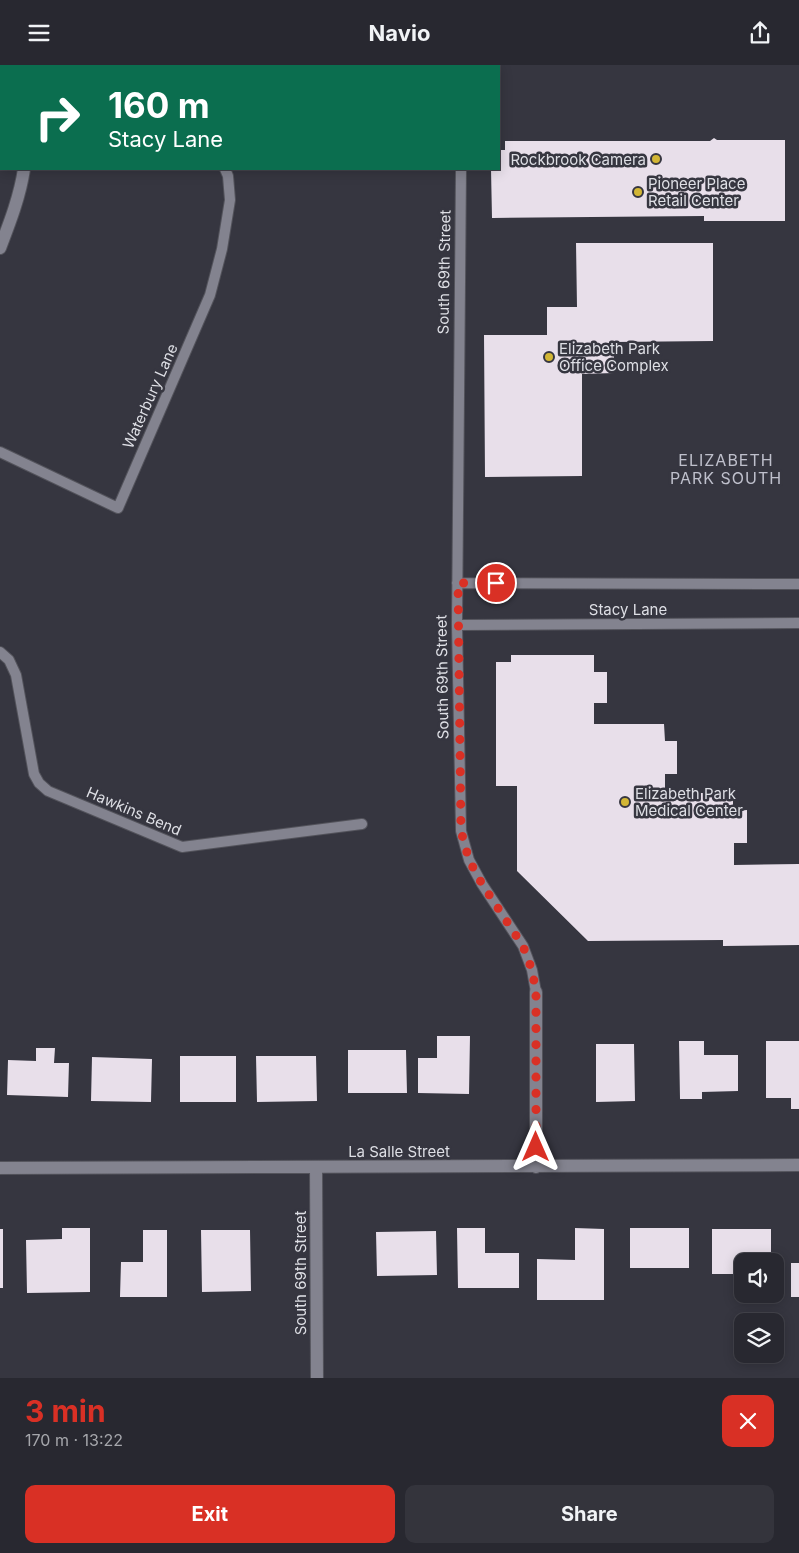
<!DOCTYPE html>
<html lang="en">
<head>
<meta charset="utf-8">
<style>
  body { margin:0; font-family:Inter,sans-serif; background:#34343c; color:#f1f3f6; height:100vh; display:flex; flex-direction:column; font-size:19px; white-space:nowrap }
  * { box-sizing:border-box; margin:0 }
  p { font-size:16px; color:#a5a6ab }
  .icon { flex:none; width:28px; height:28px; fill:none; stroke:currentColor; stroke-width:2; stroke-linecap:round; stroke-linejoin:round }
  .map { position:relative; height:1313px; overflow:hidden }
  .panel { display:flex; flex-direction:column; background:#282830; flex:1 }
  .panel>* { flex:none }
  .banner { position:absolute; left:0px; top:0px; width:500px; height:105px; box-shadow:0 2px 12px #0003,0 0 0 1px #44444c; background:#0b6e4f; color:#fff; overflow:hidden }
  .fabs { position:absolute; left:734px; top:1188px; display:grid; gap:10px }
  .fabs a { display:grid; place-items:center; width:50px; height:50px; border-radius:10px; background:#282830; box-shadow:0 2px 12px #0003,0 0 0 1px #44444c; font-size:25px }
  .pin { position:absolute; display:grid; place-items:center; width:42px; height:42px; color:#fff; margin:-21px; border:2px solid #fff; border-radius:50%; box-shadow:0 1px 5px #0007 }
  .me { position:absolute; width:55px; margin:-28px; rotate:0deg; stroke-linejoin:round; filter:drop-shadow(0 0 4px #0008) }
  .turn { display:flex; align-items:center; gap:18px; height:105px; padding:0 25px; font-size:22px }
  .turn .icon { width:65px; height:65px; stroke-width:2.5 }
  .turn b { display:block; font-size:35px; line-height:42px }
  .round { display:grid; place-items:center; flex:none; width:52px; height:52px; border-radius:10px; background:#34343c }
  .summary { display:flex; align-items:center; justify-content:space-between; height:85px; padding:0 25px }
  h1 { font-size:30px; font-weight:700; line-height:38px; color:#d93025 }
  .button { display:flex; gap:10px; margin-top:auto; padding:10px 25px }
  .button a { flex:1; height:58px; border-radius:10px; background:#d93025; color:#fff; font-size:20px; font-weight:700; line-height:58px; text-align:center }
  .button a+a { background:#34343c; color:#f1f3f6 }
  header { display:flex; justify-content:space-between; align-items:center; height:65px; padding:0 25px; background:#282830; font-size:22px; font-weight:700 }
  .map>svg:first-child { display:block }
  .green { fill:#79475d }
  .building { fill:#e8dfea }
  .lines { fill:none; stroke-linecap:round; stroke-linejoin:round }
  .lane-casing { stroke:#53535b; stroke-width:12 }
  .street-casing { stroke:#53535b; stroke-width:14 }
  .lane { stroke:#83838f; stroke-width:10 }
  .street { stroke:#83838f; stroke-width:12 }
  .route { stroke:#d93025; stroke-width:9; stroke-dasharray:0 16.2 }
  .poi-dot { fill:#d2b635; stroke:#363640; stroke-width:2 }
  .labels { text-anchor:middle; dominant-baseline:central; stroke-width:5; stroke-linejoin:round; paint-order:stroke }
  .poi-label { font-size:15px; fill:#dedfe5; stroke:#363640; text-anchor:start }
  .street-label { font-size:15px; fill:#dedfe5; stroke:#363640 }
  .neighbourhood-label { font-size:16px; letter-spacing:1px; fill:#bfc0cc; stroke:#363640 }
</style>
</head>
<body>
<header><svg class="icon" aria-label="menu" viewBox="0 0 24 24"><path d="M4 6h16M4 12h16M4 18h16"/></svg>Navio<svg class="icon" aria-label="share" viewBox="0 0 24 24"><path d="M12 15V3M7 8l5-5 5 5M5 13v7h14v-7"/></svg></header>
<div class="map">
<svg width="799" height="1313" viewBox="0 0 799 1313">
  <rect width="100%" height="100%" fill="#363640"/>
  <path class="green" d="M0,0h155l-154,1v99z"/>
  <path class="building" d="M714,73l3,2h68v81h-81v-5l-212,2 -1,-49h8v-19h6v-9h205z
    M576,178h137v98l-99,1v31l-32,1v102l-97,1 -1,-142h63v-28h30z
    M511,590h83v17h13v31h-13v21h70l1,17h12v33h-12v19h68v18l14,-1v33h-13v22l65,-1v81l-76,1v-6l-135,1 -71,-70v-85h-21v-124h15z
    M437,971h33l-1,58 -51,-1v-35h19z
    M679,976h25v14h34v36l-36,1v7h-22z
    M766,976h33v68h-8v-11h-25z
    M596,979h38l1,57 -39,1z
    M36,983h19l-1,15h15l-1,34 -61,-2 1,-35 28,1z
    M348,985h58l1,43h-59z
    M180,991h56v46h-56z
    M256,991h60l1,45 -60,1z
    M92,992l60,2 -1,43 -60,-1z
    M62,1163h28v64l-63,1 -1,-53 36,-1z
    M457,1163h28v25h34v35h-61z
    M575,1163l29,1v71h-67v-41l38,1z
    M630,1163h59v40h-59z
    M0,1164h3v59h-3z
    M712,1164h59v32h-29v13h-30z
    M143,1165h24v67h-47l1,-35h22z
    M201,1165h49l1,61 -49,1z
    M436,1166l1,44 -60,1 -1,-44z
    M791,1198h8v34h-8z"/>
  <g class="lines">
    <defs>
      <path id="lane" d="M460,0v1
        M461,104l-4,456 4,206 8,29 13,24 41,62 9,24 4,22
        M0,387l118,56 92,-213 12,-46 8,-49 -2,-24 -3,-7
        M457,518l342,1
        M457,560l342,-2
        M0,587l9,8 7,15 18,99 5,9 9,8 134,56 180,-23"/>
      <path id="street" d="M29,1v-1
        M0,183c10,-26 20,-52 24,-79
        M536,927v175
        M316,1102l1,211
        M0,1103l799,-3"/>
    </defs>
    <use href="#lane" class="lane-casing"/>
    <use href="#street" class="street-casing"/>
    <use href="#lane" class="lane"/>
    <use href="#street" class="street"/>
  </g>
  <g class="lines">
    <path class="route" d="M496,518h-38l3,248 8,29 13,24 41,62 9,24 4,22v155"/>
  </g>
  <g class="poi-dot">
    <circle cx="656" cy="94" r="5"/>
    <circle cx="638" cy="127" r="5"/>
    <circle cx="549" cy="292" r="5"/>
    <circle cx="625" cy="737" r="5"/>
  </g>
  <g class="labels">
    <g class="poi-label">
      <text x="646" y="94" text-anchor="end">Rockbrook Camera</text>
      <text x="648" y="118">Pioneer Place<tspan x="648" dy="17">Retail Center</tspan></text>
      <text x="559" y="283">Elizabeth Park<tspan x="559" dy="17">Office Complex</tspan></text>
      <text x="635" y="728">Elizabeth Park<tspan x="635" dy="17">Medical Center</tspan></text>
    </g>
    <g class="street-label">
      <text transform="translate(444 207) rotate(-89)">South 69th Street</text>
      <text transform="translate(150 331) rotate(-66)">Waterbury Lane</text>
      <text x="628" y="544">Stacy Lane</text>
      <text transform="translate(442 612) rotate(-91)">South 69th Street</text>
      <text transform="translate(134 746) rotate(23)">Hawkins Bend</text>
      <text x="399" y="1086">La Salle Street</text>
      <text transform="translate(300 1208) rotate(-90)">South 69th Street</text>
    </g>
    <g class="neighbourhood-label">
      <text x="726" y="395">ELIZABETH<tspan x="726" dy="18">PARK SOUTH</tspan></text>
    </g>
  </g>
</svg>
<div class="fabs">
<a><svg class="icon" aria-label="sound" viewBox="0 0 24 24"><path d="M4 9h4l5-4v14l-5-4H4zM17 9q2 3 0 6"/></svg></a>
<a><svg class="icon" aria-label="layers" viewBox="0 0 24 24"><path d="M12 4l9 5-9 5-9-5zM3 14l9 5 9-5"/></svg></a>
</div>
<div class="pin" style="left:496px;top:518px;background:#d93025"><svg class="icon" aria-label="arrive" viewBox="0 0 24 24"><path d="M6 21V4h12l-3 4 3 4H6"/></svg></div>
<svg class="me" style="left:536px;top:1082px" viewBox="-20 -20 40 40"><path d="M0-17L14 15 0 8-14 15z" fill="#d93025" stroke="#fff" stroke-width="4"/></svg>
<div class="banner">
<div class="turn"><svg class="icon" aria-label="right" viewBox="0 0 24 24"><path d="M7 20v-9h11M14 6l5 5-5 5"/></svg><div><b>160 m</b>Stacy Lane</div></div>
</div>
</div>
<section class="panel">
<div class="summary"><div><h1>3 min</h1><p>170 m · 13:22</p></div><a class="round" style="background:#d93025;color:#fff"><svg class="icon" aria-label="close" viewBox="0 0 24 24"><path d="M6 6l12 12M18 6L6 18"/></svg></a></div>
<div class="button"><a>Exit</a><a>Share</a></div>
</section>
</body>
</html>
